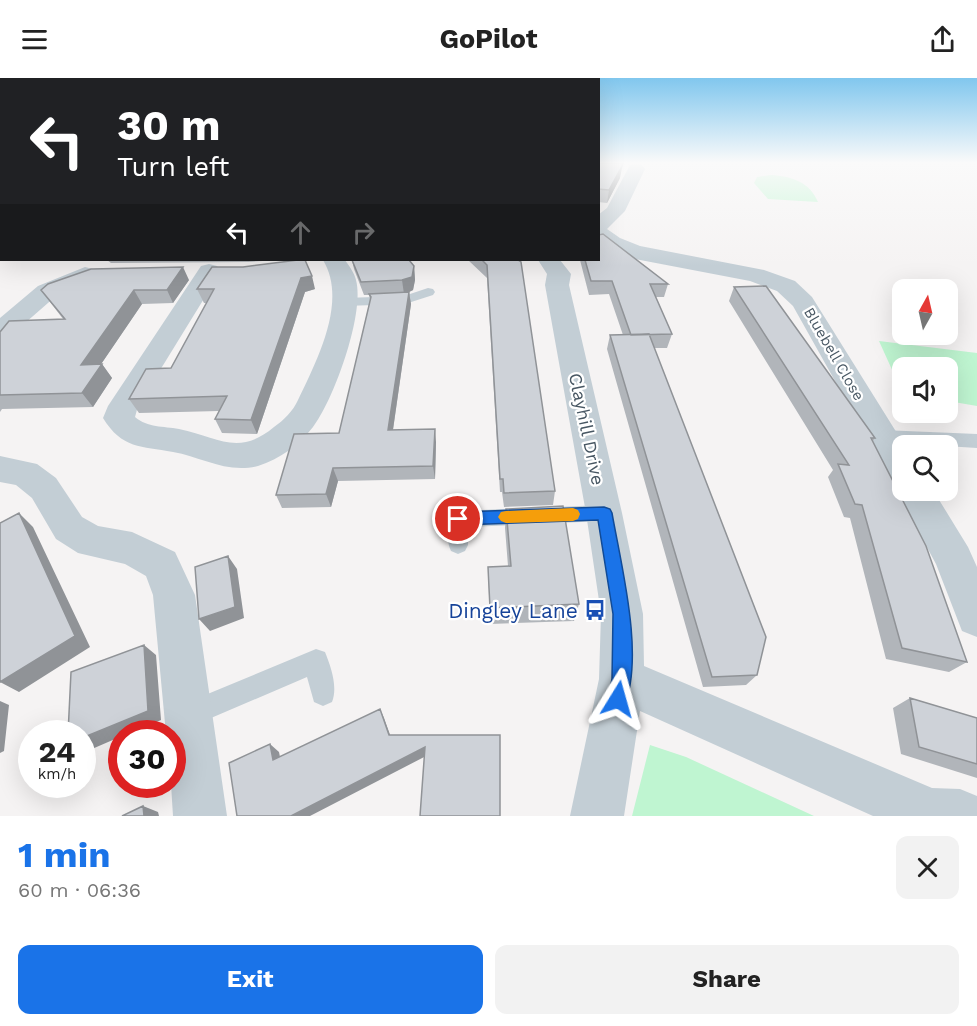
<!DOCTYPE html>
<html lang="en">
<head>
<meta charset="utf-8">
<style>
  body { margin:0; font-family:"Work Sans",sans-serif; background:#f2f2f2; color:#222; height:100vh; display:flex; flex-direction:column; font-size:22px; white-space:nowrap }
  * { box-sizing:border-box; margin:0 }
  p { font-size:20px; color:#767676 }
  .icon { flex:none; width:33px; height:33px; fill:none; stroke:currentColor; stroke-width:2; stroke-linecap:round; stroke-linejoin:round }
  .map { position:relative; height:738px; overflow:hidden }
  .sheet { display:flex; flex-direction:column; background:#fff; flex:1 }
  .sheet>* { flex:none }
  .banner { position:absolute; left:0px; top:0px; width:600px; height:183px; box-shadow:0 6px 24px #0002; background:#202124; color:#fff; overflow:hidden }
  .needle { width:39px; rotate:8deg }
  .fabs { position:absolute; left:892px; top:201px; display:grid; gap:12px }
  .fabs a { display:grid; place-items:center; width:66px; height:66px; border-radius:12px; background:#fff; box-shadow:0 6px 24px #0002; font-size:30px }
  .speed { position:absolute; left:18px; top:642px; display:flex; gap:12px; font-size:30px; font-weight:700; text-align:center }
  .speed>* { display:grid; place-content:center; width:78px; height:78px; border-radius:50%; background:#fff; box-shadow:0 6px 24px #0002; line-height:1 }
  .speed small { font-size:15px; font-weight:400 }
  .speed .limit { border:9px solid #d22; background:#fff; color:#111 }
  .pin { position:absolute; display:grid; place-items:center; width:51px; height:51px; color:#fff; margin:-26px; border:3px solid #fff; border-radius:50%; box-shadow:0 2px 6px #0007 }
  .me { position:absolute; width:66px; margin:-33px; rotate:8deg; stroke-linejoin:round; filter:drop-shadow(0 0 4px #0008) }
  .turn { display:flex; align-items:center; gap:21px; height:126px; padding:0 18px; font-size:27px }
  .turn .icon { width:78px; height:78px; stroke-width:2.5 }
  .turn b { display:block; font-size:42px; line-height:51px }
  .lanes { display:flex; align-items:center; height:57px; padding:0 18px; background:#0003; justify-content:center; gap:30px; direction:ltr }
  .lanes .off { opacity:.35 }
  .round { display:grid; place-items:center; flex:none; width:63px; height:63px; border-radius:12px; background:#f2f2f2 }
  .head { display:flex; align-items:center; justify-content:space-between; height:102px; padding:0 18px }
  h1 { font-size:36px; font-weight:700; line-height:45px; color:#1a73e8 }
  .action { display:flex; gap:12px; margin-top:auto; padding:12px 18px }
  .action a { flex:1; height:69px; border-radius:12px; background:#1a73e8; color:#fff; font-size:24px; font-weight:700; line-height:69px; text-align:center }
  .action a+a { background:#f2f2f2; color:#222 }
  header { display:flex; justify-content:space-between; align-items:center; height:78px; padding:0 18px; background:#fff; font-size:27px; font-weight:700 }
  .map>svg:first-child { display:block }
  .green { fill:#bff5d1 }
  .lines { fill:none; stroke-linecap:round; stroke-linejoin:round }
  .lane { fill:#c3ced5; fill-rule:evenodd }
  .street { fill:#c3ced5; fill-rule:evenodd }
  .wall { fill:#b1b5ba }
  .shaded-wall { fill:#909397 }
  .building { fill:#ced2d8; stroke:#909397; stroke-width:1.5 }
  .route { fill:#1a73e8; stroke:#114b97; stroke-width:1.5 }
  .slow { fill:#f59e0b }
  .labels { text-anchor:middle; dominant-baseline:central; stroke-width:4.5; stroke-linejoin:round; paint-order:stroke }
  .far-street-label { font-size:15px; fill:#485763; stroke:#fff }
  .street-label { font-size:18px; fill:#485763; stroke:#fff }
  .near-transit-label { font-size:21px; fill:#164399; stroke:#fff; text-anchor:end }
</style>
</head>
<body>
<header><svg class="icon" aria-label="menu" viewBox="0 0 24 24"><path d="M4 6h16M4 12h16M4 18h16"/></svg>GoPilot<svg class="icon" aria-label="share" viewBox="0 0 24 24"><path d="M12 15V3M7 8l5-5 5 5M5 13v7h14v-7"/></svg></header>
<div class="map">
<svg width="977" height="738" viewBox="0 0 977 738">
  <rect width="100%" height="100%" fill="#f5f3f3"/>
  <path class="green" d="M771,97c20,1 39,7 47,27l-50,-3 -14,-16 3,-6z
    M879,263l98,12v53l-29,-5v-33h-45v26z
    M650,667l36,12 128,59h-182z"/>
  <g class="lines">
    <path class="lane" d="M428,210l5,1 2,3 -2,3 -28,9 -61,2 -7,-4 7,-4 60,-2z
      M882,352l95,4v14l-95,-6 -6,-1 -3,-5 3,-5z
      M604,427l7,2 3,6 -3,6 -7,2 -136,6v18l-3,6 -7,3 -7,-3c-5,-10 -5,-28 0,-38l7,-2z
      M316,571l9,3c6,15 13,35 7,50l-9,4 -9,-4 -7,-25 -117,50 -9,-4 -4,-9 4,-9z"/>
    <path class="street" d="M636,86l6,1 3,4 -20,42 -18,18 13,9 20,8 124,24 31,11 17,16 93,149 -2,44h30l35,57 9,20v70l-15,-6 -26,-67 -40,-74 3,-6 -8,-3 -98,-175 -16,-15 -27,-10 -115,-22 -37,-16v-28l9,-7 23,-43z
      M323,182h22c4,6 9,12 11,20 9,33 -22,120 -43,147 -14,18 -33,32 -55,39 -31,8 -56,-9 -85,-14 -32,-6 -51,-3 -70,-34l5,-12 93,-140 8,-2 8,2 4,5 -83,135 -3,11c13,11 28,9 44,12 39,8 59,28 95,-2 10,-7 19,-16 24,-27 19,-40 50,-99 25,-140z
      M538,182h22l11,14 -2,11 53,228 21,101 1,52 288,122 28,1 17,7v20h-104l-233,-105 -16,105h-54l29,-137 2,-65 -15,-101 -41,-228 2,-11z
      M85,189l8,2 4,5 -4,5 -37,17 -47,41 -9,2v-21l38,-32z
      M0,378l37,8 19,14 26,39 16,9 34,6 43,20 20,43 32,221h-54l-2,-32h1v-50h-6l-13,-139 -7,-19 -21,-12 -47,-11 -22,-14 -24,-41 -16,-13 -16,-3z"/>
  </g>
  <path class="wall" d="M598,85l22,15 -13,25 -9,-1z
    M107,182h172l-31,2 -137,1z
    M352,182h57l5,6 1,14 -2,10 -4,2 2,12 -18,126 43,12 -1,37 -97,2 -7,26 -49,1 -6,-13 63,-62 31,-133 -1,-5h-5l-10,-26z
    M468,182h50l37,231 -2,14 -49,2 -2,-15h-2l-13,-214z
    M580,182h18l70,24 -4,13h-8l16,37 -5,14h-13l103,327 -11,10 -43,2 -96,-338 3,-14h13l-14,-41 -20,1z
    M212,189l103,22 -10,3 -48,142 -35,-1 -7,-14 4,-8 -80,2 -10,-14 42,-31 36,-65h-3l-7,-14z
    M189,202l-16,23 -31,1 -41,60h1l10,14 -19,29 -91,2 -2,3v-80l63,-13 -22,-29z
    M734,209l141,151 -2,3 94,221 -18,10 -63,-13 -36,-141 -6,-1 -16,-40 5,-7 -104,-169z
    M506,431l73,95 -5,17 -84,3 -2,-57 20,-1 -3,-38z
    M910,620l67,20v60l-76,-24 -8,-46z"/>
  <path class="shaded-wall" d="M623,85l-3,15 -13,25 2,-13z
    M414,188l1,14 -2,10 -4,2 2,12 -20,139 -3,-13 16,-136 -2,-14z
    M183,189l6,13 -16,23 -6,-13z
    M312,198l3,13 -10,3 -48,142 -6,-14 50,-142z
    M134,212l8,14 -51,75 -10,-14z
    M102,286l10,14 -19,29 -11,-14z
    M435,351l1,13 -1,37 -2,-13z
    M333,390l5,13 -7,26 -5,-13z
    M19,435l14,14 57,120 -71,45 -19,-10z
    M228,478l9,13 7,49 -34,13 -11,-12z
    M144,567l12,10 5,65 -32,14h-7v2l-37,16 -3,-1v-13z
    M0,623l9,4 -5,46 -4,2z
    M380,631l4,9 9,25 -4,-8z
    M270,666l9,8 3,15 -9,-7z
    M425,669l3,8 -118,61h-19z
    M143,728l15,6 1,4h-15z"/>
  <path class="building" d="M598,85h25l-1,3 -13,24 -11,-1z
    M603,156l65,50h-18l22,50 -41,1 -19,-54h-21l-6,-21h13v-25z
    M298,182h7l7,16 -11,2 -50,142 -36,-1 12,-23 -98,3 17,-30 25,-1 43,-79h-17l15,-22h31z
    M352,182h57l5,6 -2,11 -10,3 -41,2z
    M482,182h36l3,2 34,229 -51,2 -1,-14h-3l-13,-214z
    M183,189l-16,23h-33l-53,75 21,-1 -20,29 -82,2v-63l9,-11 56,-2 -24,-29 7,-6 43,-15z
    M766,208l109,152h-4l55,108 41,116 -65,-14 -40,-143 -7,-1 -17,-40 11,1 -115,-178z
    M409,214l-21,138 47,-1 -2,37 -100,2 -7,26 -50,1 18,-61 45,-1 32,-136 -2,-3z
    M649,256l117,303 -9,38 -45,2 -102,-342z
    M563,428l16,98 -89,4 -2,-41 23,-1 -5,-57z
    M19,435l56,123 -75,46v-159z
    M228,478l7,51 -36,12 -4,-52z
    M144,567l4,66 -66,27v-4h-14l3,-62z
    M910,620l67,20v46l-58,-17z
    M380,631l9,26h111v81h-80l5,-69 -134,69h-54l-8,-53 41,-19 3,16z
    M143,728l1,10h-22z"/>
  <linearGradient id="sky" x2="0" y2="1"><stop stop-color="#81c7ee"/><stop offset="0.45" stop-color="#fafafa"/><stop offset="1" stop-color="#fafafa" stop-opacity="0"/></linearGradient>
  <rect width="977" height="188" fill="url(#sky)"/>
  <path class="route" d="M604,429l6,2 2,4c9,52 33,144 12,193l-6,3 -7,-3 -3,-7 4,-20 1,-65 -15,-94 -140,5 -6,-2 -2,-4 2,-5 6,-2z"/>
  <path class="slow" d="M573,430l5,2 2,4 -2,5 -5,2 -67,2 -5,-2 -3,-4 3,-5 5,-1z"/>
  <defs>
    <symbol id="bus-bare" viewBox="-9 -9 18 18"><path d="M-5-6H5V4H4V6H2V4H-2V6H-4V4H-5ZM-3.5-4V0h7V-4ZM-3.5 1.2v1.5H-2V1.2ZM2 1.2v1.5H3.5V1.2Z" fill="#1a4fb4" stroke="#fff" stroke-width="2.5" paint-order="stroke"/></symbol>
  </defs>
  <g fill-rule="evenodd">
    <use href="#bus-bare" x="580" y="517" width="30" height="30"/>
  </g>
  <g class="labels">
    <g class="far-street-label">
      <text transform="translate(834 276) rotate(60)">Bluebell Close</text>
    </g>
    <g class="street-label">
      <text transform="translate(587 351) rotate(78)">Clayhill Drive</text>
    </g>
    <g class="near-transit-label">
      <text x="578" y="532">Dingley Lane</text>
    </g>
  </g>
</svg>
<div class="fabs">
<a><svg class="needle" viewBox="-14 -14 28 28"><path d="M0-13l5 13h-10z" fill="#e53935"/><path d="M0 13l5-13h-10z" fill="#767676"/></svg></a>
<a><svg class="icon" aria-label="sound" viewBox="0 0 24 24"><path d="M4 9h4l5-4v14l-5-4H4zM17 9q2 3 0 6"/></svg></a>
<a><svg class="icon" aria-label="search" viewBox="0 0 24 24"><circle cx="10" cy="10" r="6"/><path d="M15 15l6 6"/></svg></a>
</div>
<div class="speed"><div>24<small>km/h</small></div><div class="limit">30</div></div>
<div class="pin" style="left:458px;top:441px;background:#d93025"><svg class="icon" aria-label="arrive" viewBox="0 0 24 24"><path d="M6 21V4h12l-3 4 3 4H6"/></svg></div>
<svg class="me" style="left:618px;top:621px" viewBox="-20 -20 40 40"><path d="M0-17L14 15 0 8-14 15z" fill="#1a73e8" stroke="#fff" stroke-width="4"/></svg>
<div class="banner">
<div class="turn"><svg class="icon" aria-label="left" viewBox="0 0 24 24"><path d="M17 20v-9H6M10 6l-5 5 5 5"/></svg><div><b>30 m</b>Turn left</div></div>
<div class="lanes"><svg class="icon" aria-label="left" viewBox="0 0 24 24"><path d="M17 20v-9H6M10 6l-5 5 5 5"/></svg><svg class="icon off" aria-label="ahead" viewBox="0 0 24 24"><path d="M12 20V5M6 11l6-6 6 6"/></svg><svg class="icon off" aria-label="right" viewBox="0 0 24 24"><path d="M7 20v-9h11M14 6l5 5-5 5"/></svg></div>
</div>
</div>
<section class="sheet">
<div class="head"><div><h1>1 min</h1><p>60 m · 06:36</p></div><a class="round"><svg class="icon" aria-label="close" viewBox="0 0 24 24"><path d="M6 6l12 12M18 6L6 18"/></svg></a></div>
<div class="action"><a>Exit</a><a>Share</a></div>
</section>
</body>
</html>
